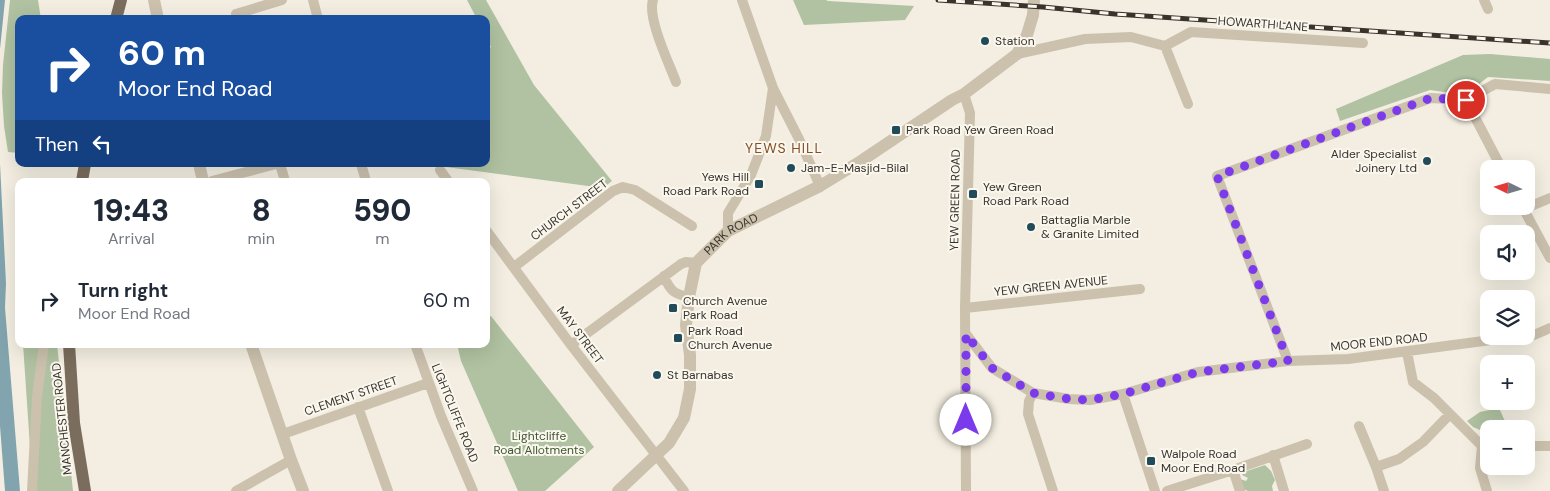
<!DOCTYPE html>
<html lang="en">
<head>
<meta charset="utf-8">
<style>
  body { margin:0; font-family:"DM Sans",sans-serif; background:#f2f2f3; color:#1f2937; height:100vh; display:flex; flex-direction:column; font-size:19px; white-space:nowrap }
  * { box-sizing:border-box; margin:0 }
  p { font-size:16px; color:#747a83 }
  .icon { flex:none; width:28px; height:28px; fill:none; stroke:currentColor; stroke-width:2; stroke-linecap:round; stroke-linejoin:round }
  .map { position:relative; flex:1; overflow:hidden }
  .side { position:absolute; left:15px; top:178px; width:475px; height:170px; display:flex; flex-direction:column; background:#fff; border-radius:10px; box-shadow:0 5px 20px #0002 }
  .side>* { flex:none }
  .banner { position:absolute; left:15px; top:15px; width:475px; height:152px; border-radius:10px; box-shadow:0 5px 20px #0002; background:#1a4fa0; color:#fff; overflow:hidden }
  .needle { width:32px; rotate:275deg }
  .tools { position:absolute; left:1480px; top:160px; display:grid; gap:10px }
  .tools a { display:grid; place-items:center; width:55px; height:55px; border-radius:10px; background:#fff; box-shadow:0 5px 20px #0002; font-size:25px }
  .pin { position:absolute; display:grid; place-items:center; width:42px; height:42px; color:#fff; margin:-21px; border:2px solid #fff; border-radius:50%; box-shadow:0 1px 5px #0007 }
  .me { position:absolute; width:55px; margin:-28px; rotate:0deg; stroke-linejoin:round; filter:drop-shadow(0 0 4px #0008) }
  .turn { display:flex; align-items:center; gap:18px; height:105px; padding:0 20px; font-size:22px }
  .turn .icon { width:65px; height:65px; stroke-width:2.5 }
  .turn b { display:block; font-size:35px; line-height:42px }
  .then { display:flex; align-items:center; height:48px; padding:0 20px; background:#0003; gap:10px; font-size:19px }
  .eta { display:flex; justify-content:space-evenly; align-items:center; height:85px; text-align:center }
  .eta b { font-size:30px; font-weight:800; line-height:35px }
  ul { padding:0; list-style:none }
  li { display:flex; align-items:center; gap:15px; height:75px; padding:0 20px }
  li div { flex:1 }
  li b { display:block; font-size:19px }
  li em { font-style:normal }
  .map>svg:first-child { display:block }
  .green { fill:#b0c2a1 }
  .water { fill:#81a4af }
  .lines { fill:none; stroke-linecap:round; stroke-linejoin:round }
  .minor { stroke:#cbc1ad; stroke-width:10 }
  .tertiary { stroke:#cbc1ad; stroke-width:12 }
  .primary { stroke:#7b6d5d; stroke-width:12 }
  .rail-casing { stroke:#3a332b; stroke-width:5 }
  .rail { stroke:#faf7ee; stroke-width:3; stroke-dasharray:9; stroke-linecap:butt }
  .route { stroke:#7c3aed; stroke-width:9; stroke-dasharray:0 16.2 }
  .poi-dot { fill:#224b5a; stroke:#faf7ee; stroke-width:2 }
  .labels { text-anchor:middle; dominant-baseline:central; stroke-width:4; stroke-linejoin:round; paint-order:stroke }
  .street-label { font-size:12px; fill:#3a332b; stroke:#faf7ee }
  .poi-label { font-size:12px; fill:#3a332b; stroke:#faf7ee; text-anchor:start }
  .park-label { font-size:12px; fill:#415730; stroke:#faf7ee }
  .neighbourhood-label { font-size:14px; letter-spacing:1px; fill:#865027; stroke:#faf7ee }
</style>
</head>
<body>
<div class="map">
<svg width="1550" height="491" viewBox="0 0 1550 491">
  <rect width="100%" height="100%" fill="#f3eee1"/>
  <path class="green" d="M10,0h28l3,19h-22v134l-11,-1 -4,-26 -2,-33 1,-28z
    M467,0h19l48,85 78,96 -9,7 -157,-21 -2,-3h42v-114l5,-3 -5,-10v-18h-9z
    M793,0h33l2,1 86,5 -9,14 -101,5z
    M1490,54l60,5v22l-62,-4 -23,18 -35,-5 -90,31 -4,-12 127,-54z
    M491,316l103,131 -49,44h-27l-57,-130 -4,-17h29v-26z
    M23,344h34l16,147h-40z
    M1499,408l6,13v8h-16v5l-16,-7 -6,-6 13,-9z
    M1265,465l6,6 4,9 -3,6 1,5h-25l-5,-2 -3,-10 6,2 2,-3 -6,-3 2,-3z"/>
  <path class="water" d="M0,0h5l-5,49z
    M0,164l6,119 -1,25 15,183h-15l-5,-65z"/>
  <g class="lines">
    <path class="minor" d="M313,0l5,19
      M653,0c-6,18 16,63 23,82
      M1484,0l4,9
      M238,19l-2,-5 46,-14
      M1165,46l26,-14 172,11
      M1017,54l68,-15 46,-2 34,9 23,58
      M773,88l26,51 21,47
      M964,94l6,19 -5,195 1,183
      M1466,100l29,-16 55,5
      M280,164l5,17
      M361,164l5,17
      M440,170l8,11
      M212,181l64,-17
      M1522,206l28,52
      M1524,209l26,-11
      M486,230l85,115 113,146
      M728,231v-18l23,-38 15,-39 7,-48 -31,-88
      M514,267l99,-76 10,-4 12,3 57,36
      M664,276c6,15 10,18 25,21
      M965,308l175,-19
      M966,334l26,34 41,25 36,6 21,1 33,-6 75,-22 90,-11 60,-2 173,-23
      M1526,336l8,-1 16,-7
      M415,344l26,72 32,75
      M571,345l110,-81 5,-2 10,1
      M1407,352l6,30 21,16 48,48h7
      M1288,361l-71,-185 214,-78 35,2 36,69
      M1033,393l-4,8 -1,13 25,77
      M1123,394l32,97
      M358,407l30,84
      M1359,426l17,41
      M283,434l145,-51
      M1482,446l-2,22 7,23
      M1526,446h24
      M1273,455l11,36
      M1233,470l7,21
      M32,491l5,-94 7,-53
      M236,491l55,-31
      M1167,491l66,-21 74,-26
      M1384,491l-8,-24 23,-8 24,-17 27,-28"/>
    <g class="tertiary">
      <path d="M154,0l4,19"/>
      <path d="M199,164l4,17"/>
      <path d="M251,344l40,116 12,31"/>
      <path id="s1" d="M618,491l51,-48 15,-25 6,-29v-34l-4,-30 3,-28 7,-34 32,-32 92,-45 41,-25 91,-61 12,-6 53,-40 10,-19 6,-20 1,-15"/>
    </g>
    <path class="primary" d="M116,19l5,-19
      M82,181l3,-17
      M69,344l5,79 11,68"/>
    <defs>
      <path id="rail" d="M938,0l105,7 72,7 435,29"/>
    </defs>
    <use href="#rail" class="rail-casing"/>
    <use href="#rail" class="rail"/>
  </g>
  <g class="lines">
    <path class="route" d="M966,420v-86l26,34 41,25 36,6 21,1 17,-3 16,-3 75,-22 90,-11 -71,-185 214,-78 35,2"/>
  </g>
  <g class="poi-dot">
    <circle cx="985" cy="41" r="5"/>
    <rect x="891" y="125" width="10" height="10" rx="2.5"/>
    <circle cx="1427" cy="161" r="5"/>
    <circle cx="791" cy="168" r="5"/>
    <rect x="754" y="179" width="10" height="10" rx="2.5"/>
    <rect x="968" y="189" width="10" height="10" rx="2.5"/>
    <circle cx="1031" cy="227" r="5"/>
    <rect x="668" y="303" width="10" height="10" rx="2.5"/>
    <rect x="673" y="333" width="10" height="10" rx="2.5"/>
    <circle cx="657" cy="375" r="5"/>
    <rect x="1146" y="456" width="10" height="10" rx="2.5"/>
  </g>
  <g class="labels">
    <g class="street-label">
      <text transform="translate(1263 24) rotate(4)">HOWARTH LANE</text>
      <text transform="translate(955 200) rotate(-89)">YEW GREEN ROAD</text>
      <text transform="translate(569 210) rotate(-37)">CHURCH STREET</text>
      <text stroke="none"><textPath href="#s1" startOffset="302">PARK ROAD</textPath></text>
      <text transform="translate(1051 286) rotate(-6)">YEW GREEN AVENUE</text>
      <text transform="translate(580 335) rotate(53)">MAY STREET</text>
      <text transform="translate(1379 342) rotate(-6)">MOOR END ROAD</text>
      <text transform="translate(351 396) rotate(-19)">CLEMENT STREET</text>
      <text transform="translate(455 413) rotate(68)">LIGHTCLIFFE ROAD</text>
      <text transform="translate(62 419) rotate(-96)">MANCHESTER ROAD</text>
    </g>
    <g class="poi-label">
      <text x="995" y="41">Station</text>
      <text x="906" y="130">Park Road Yew Green Road</text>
      <text x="1417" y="154" text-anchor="end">Alder Specialist<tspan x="1417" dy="14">Joinery Ltd</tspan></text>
      <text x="801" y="168">Jam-E-Masjid-Bilal</text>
      <text x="749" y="177" text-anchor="end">Yews Hill<tspan x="749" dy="14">Road Park Road</tspan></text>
      <text x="983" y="187">Yew Green<tspan x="983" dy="14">Road Park Road</tspan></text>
      <text x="1041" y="220">Battaglia Marble<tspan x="1041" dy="14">&amp; Granite Limited</tspan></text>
      <text x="683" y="301">Church Avenue<tspan x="683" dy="14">Park Road</tspan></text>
      <text x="688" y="331">Park Road<tspan x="688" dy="14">Church Avenue</tspan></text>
      <text x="667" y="375">St Barnabas</text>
      <text x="1161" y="454">Walpole Road<tspan x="1161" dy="14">Moor End Road</tspan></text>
    </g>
    <g class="park-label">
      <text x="539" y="436">Lightcliffe<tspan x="539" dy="14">Road Allotments</tspan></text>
    </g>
    <g class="neighbourhood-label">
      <text x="784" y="148">YEWS HILL</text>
    </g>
  </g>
</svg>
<div class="tools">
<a><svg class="needle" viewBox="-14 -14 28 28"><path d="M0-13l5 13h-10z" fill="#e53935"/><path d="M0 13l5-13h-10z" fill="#747a83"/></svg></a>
<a><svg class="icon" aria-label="sound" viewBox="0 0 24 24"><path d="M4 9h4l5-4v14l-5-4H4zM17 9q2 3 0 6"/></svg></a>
<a><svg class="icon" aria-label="layers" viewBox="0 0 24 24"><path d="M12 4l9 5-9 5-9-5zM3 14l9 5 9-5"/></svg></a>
<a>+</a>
<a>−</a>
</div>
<div class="pin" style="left:1466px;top:100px;background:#d93025"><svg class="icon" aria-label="arrive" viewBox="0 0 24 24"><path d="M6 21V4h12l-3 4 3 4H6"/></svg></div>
<svg class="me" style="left:966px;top:420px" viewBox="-20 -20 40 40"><circle r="19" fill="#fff"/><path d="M0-13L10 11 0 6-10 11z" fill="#7c3aed"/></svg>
<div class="banner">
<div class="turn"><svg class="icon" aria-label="right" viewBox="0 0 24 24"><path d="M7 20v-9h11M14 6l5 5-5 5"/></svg><div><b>60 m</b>Moor End Road</div></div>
<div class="then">Then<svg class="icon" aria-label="left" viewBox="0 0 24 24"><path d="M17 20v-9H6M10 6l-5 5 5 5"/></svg></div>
</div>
<section class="side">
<div class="eta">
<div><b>19:43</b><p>Arrival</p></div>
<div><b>8</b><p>min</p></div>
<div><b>590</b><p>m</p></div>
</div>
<ul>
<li><svg class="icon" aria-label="right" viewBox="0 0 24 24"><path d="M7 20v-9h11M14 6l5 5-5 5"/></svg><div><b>Turn right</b><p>Moor End Road</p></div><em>60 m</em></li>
</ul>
</section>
</div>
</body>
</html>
